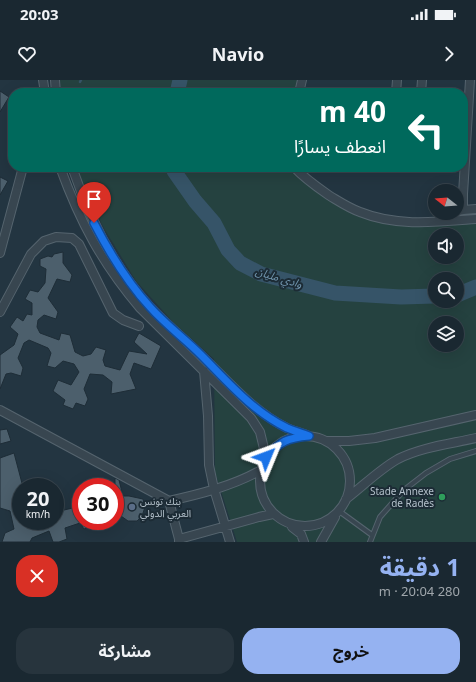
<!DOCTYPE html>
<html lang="ar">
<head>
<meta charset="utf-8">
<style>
  body { margin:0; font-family:"Noto Sans","Noto Sans Arabic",sans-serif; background:#27343d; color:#f1f3f6; direction:rtl; height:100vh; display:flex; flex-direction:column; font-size:15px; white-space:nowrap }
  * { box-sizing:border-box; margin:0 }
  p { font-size:13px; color:#9fa6ab }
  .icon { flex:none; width:22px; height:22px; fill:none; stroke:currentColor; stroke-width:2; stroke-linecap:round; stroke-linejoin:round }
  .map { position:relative; height:462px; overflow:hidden; direction:ltr }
  .side { display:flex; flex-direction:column; background:#1a2831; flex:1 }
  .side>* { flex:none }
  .guide { position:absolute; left:8px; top:8px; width:460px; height:84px; border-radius:16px; box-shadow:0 4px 16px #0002,0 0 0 1px #38444d; direction:rtl; background:#00695c; color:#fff; overflow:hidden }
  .needle { width:26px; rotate:287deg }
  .buttons { position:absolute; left:428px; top:104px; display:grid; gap:8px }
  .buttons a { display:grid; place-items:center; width:36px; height:36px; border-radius:50%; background:#1a2831; box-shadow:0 4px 16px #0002,0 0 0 1px #38444d; font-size:20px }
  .speed { position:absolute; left:12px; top:398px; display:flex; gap:8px; font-size:20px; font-weight:700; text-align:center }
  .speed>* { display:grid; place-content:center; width:52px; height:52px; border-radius:50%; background:#1a2831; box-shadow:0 4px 16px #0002,0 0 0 1px #38444d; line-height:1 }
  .speed small { font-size:10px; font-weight:400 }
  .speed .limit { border:6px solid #d22; background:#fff; color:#111 }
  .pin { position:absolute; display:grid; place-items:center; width:34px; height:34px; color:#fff; margin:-41px -17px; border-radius:50% 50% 50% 0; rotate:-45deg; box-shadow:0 0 4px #0007 }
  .pin .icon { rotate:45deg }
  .me { position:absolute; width:44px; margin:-22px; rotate:46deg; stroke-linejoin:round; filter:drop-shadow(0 0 3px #0008) }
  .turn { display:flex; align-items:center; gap:14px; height:84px; padding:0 16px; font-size:18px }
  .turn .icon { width:52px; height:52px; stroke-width:2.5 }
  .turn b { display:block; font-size:28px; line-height:34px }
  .round { display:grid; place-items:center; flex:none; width:42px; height:42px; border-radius:16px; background:#27343d }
  .overview { display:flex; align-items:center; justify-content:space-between; height:68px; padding:0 16px }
  h1 { font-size:24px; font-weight:700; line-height:30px; color:#95b2f1 }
  .primary-button { display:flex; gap:8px; margin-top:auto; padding:8px 16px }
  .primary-button a { flex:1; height:46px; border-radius:16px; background:#95b2f1; color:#111; font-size:16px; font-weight:700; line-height:46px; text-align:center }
  .primary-button a+a { background:#27343d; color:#f1f3f6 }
  .status { display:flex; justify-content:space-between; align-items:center; height:28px; padding:0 20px; background:#1a2831; direction:ltr }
  .status svg { height:11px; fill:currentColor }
  header { display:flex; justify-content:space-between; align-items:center; height:52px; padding:0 16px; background:#1a2831; font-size:18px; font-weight:700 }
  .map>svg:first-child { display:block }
  .green { fill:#254240; fill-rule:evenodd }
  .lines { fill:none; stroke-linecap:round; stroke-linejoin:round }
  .stream { stroke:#365468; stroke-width:2.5 }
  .river { stroke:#365468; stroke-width:15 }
  .building { fill:#4c5f6c; stroke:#1e2d37 }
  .lane-casing { stroke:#55646e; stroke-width:6 }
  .street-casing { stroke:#55646e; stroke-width:10 }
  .lane { stroke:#384650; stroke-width:4 }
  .street { stroke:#384650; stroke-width:8 }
  .route-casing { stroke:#114b97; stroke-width:10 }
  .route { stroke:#1a73e8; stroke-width:7 }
  .leisure-dot { fill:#2e9e5b; stroke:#1c2b35; stroke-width:1.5 }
  .service-dot { fill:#5c6f8a; stroke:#1c2b35; stroke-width:1.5 }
  .labels { text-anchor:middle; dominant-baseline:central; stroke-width:4; stroke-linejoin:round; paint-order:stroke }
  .poi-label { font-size:10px; fill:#b4c1cb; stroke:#1c2b35; text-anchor:end }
  .water-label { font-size:11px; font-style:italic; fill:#7297b0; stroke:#1c2b35 }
</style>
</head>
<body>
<div class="status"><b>20:03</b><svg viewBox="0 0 49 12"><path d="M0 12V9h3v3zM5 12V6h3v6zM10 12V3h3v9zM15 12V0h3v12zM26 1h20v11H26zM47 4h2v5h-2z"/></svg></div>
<header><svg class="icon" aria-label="forward" viewBox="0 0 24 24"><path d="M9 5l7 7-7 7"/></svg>Navio<svg class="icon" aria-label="heart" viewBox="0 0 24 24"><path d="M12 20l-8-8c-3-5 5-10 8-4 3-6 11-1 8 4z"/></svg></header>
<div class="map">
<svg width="476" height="462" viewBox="0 0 476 462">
  <rect width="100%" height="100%" fill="#233541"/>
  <path class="green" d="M60,0h241l-3,13h-237z
    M76,87h215l37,32 29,17 32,9 50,1 37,-3v319h-239l-22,-70 -1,-113 -40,-36 -38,-42 -31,-51 -19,-37zM435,155h22v22h-22zM435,199h22v22h-22zM435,243h22v22h-22z"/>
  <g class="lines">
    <path class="stream" d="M80,2l1,-2"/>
    <path class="river" d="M177,13l3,-13
      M174,87v4l21,30 19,22 14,27 12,13 21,11 74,19 66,4 34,-1
      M457,215l19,-8"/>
  </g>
  <path class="building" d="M0,11l9,6 -9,15z
    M0,97l8,4 -8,14z
    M63,172v11l9,12 -2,7 -13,-3 -9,19 10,14 -2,7 -12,-4 -6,5 -1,7 3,6 19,7 2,-7 9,2 5,17 8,4 8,-2 5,-7 10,3 -3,10 2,6 15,4 9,-19 18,3 -13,-12 5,-9 22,13 -10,23 -17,-6 -4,11 6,15 -25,5 1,-12 -9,-7 -13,-1 -6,15 4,10 -3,7 -9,-3 -3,6 -10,-4 2,-5 -12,-9 5,-11 13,5 8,-13 -5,-8 -11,-3 -8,7 -8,-2 4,-13 -3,-5 -19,-8 -5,3 -6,15 5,10 -2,8 -10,-3 -5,1 -6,15v-34l14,-10 4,-11 -8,-7 7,-10 6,4 4,-7 5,1v-12l-7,-4 5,-9 8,2 7,-9 1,-14 -6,-3v-7l8,-3 4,1 2,-3z
    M7,349l4,12 -11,3v-14z
    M14,373l9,34h-2v34h5v2l8,-2h21v-29l9,18 17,-4v15h23v1l-20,7 -4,-6 -15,5 2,11 -8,3h-6l-4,-11 -17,7 -2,4h-28l3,-9 9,-4 -4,-18 -10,-3v-50z
    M115,398l4,2 4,16h6l14,3 2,8 -3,9 -5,5h-9l-7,-5 -4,-5h-2z"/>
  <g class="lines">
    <defs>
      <path id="lane" d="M339,431l33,24
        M370,462l10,-25 24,-27 22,-17 24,-14 26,-8"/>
      <path id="street" d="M43,0l2,13
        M55,0l1,13
        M299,13l3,-13
        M396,13l1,-13
        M421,13l1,-13
        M60,87c20,55 42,96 80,141l111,110 9,14 6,25
        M72,87c17,50 42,100 78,140 17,18 36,33 53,50 26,25 51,55 84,71 7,3 15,5 22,8
        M294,87c11,12 23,20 36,29 10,6 19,12 30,16 37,15 77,10 116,7
        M463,130l13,-1
        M457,131l6,-1v-16l7,-114
        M0,173l23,-86
        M0,232l31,-58 13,-13 12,-4 16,1 7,6 34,69 10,7 16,6
        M204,291l4,45 1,49 5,24 16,53
        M0,330l169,91 10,38v3
        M260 401a45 45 0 1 1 90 0a45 45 0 1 1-90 0Z
        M326,361h23l26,-3 101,-23
        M346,419c17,-13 34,-30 52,-40 24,-12 52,-15 78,-21
        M169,421c31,-7 64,-15 92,-31
        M292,447l9,7 3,8
        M179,459l80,-22 14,-3
        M321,462l14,-25"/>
    </defs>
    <use href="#lane" class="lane-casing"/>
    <use href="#street" class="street-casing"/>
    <use href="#lane" class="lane"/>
    <use href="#street" class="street"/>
  </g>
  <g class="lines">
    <defs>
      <path id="route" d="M94,143c15,29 33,59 56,84 15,17 34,31 51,48 26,26 51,56 86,73 7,3 15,5 22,8 -22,2 -28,5 -43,21"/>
    </defs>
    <use href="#route" class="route-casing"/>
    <use href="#route" class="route"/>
  </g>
  <circle class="leisure-dot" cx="442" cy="417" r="4"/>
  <circle class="service-dot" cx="132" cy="427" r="4"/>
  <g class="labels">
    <g class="poi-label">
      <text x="434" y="411">Stade Annexe<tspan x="434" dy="12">de Radès</tspan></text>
      <text x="140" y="421" text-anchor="start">بنك تونس<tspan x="140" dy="12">العربي الدولي</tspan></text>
    </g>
    <g class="water-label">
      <text transform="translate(279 197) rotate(17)">وادي مليان</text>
    </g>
  </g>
</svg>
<div class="buttons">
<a><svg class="needle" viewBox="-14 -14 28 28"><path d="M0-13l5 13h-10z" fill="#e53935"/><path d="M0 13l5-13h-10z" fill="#9fa6ab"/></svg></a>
<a><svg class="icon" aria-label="sound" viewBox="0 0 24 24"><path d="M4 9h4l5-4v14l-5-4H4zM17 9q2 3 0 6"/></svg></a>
<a><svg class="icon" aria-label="search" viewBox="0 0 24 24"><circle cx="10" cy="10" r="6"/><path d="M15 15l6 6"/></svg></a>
<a><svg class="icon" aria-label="layers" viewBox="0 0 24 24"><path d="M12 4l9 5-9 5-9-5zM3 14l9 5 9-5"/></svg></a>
</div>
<div class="speed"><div>20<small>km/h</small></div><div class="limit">30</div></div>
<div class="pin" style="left:94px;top:143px;background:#d93025"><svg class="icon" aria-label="arrive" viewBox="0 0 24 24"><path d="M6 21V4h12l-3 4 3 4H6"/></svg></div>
<svg class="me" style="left:266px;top:377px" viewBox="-20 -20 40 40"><path d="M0-17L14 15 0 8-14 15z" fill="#1a73e8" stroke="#fff" stroke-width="4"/></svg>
<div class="guide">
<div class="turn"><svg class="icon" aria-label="left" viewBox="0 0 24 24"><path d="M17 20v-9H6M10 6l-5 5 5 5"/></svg><div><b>40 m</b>انعطف يسارًا</div></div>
</div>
</div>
<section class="side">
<div class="overview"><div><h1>1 دقيقة</h1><p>280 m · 20:04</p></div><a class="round" style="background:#d93025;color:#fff"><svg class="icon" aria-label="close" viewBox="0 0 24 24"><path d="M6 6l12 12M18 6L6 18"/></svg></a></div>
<div class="primary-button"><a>خروج</a><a>مشاركة</a></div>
</section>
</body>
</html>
